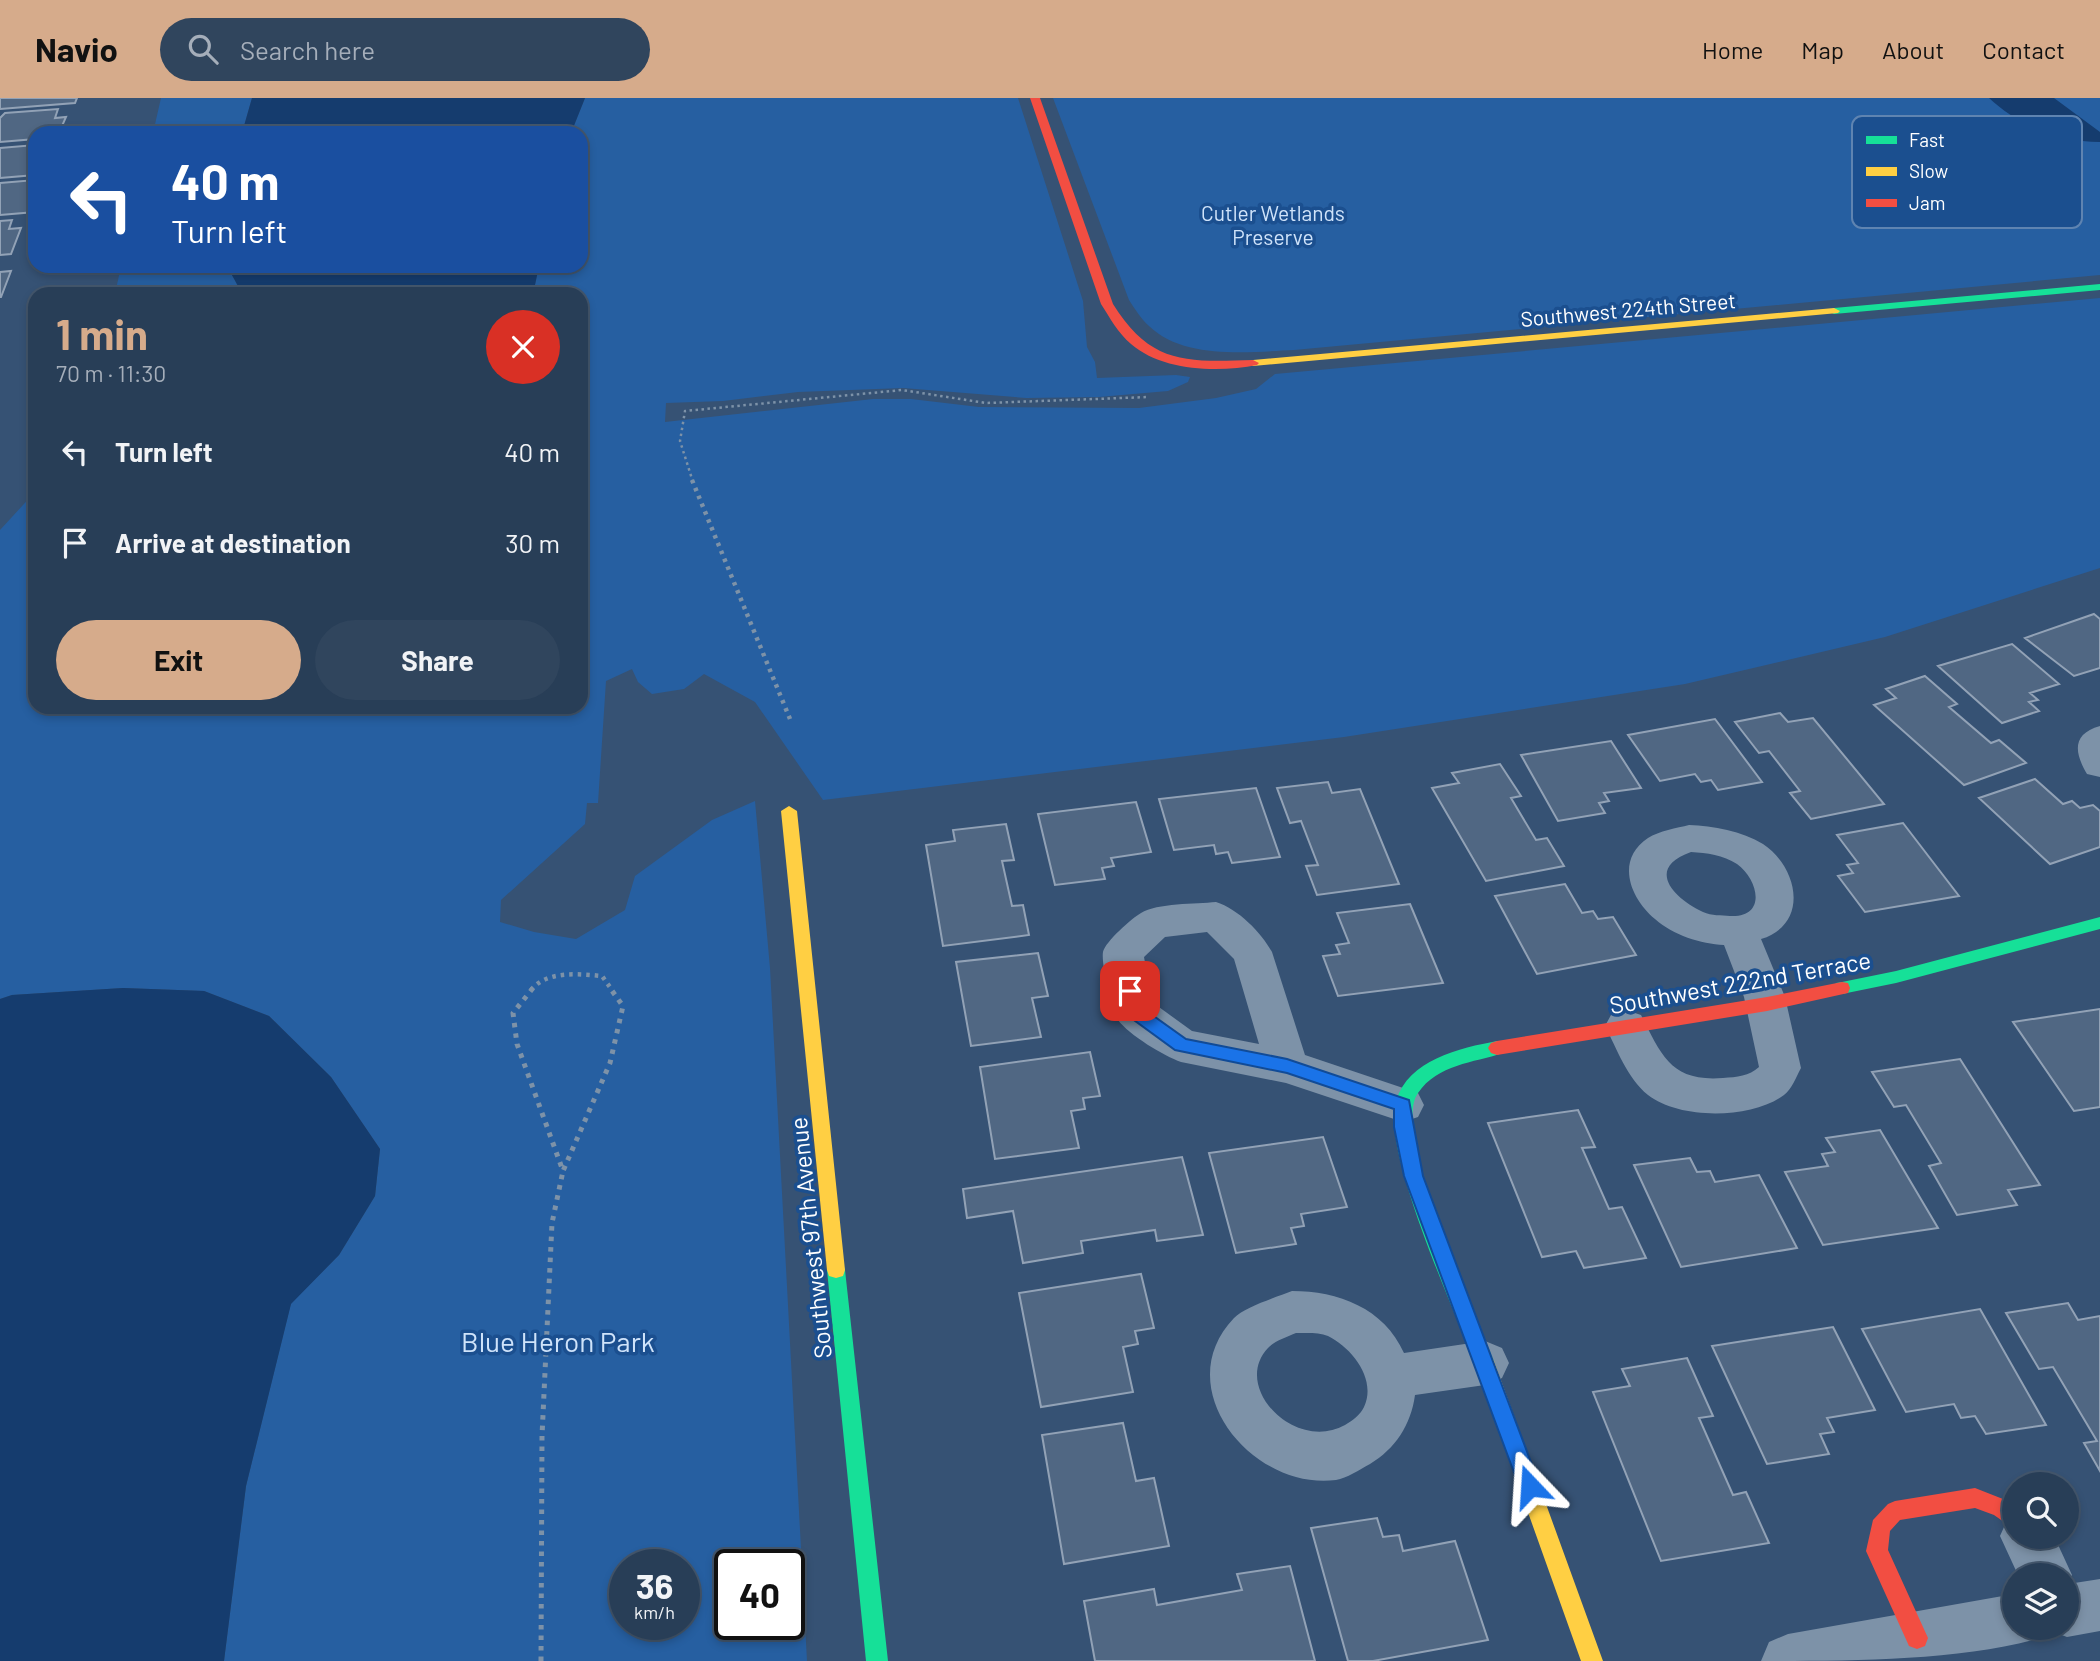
<!DOCTYPE html>
<html lang="en">
<head>
<meta charset="utf-8">
<style>
  body { margin:0; font-family:Barlow,sans-serif; background:#30455d; color:#f1f3f6; height:100vh; display:flex; flex-direction:column; font-size:26px; white-space:nowrap }
  * { box-sizing:border-box; margin:0 }
  p { font-size:23px; color:#a5aeba }
  .icon { flex:none; width:38px; height:38px; fill:none; stroke:currentColor; stroke-width:2; stroke-linecap:round; stroke-linejoin:round }
  .map { position:relative; flex:1; overflow:hidden }
  .drawer { position:absolute; left:28px; top:189px; width:560px; height:427px; display:flex; flex-direction:column; background:#283e57; border-radius:21px; box-shadow:0 4px 10px #0003,0 0 0 2px #44576d }
  .drawer>* { flex:none }
  .banner { position:absolute; left:28px; top:28px; width:560px; height:147px; border-radius:21px; box-shadow:0 4px 10px #0003,0 0 0 2px #44576d; background:#1a4fa0; color:#fff; overflow:hidden }
  .controls { position:absolute; left:2002px; top:1374px; display:grid; gap:14px }
  .controls a { display:grid; place-items:center; width:77px; height:77px; border-radius:50%; background:#283e57; box-shadow:0 4px 10px #0003,0 0 0 2px #44576d; font-size:35px }
  .speed { position:absolute; left:609px; top:1451px; display:flex; gap:14px; font-size:35px; font-weight:700; text-align:center }
  .speed>* { display:grid; place-content:center; width:91px; height:91px; border-radius:50%; background:#283e57; box-shadow:0 4px 10px #0003,0 0 0 2px #44576d; line-height:1 }
  .speed small { font-size:18px; font-weight:400 }
  .speed .limit { border:4px solid #111; border-radius:10px; background:#fff; color:#111 }
  .pin { position:absolute; display:grid; place-items:center; width:60px; height:60px; color:#fff; margin:-30px; border-radius:14px; box-shadow:0 4px 10px #0006 }
  .me { position:absolute; width:77px; margin:-38px; rotate:340deg; stroke-linejoin:round; filter:drop-shadow(0 0 5px #0008) }
  .turn { display:flex; align-items:center; gap:24px; height:147px; padding:0 28px; font-size:32px }
  .turn .icon { width:91px; height:91px; stroke-width:2.5 }
  .turn b { display:block; font-size:49px; line-height:60px }
  .round { display:grid; place-items:center; flex:none; width:74px; height:74px; border-radius:37px; background:#30455d }
  .overview { display:flex; align-items:center; justify-content:space-between; height:119px; padding:0 28px }
  h1 { font-size:42px; font-weight:700; line-height:52px; color:#d6ab8b }
  .primary-button { display:flex; gap:14px; margin-top:auto; padding:14px 28px }
  .primary-button a { flex:1; height:80px; border-radius:42px; background:#d6ab8b; color:#111; font-size:28px; font-weight:700; line-height:80px; text-align:center }
  .primary-button a+a { background:#30455d; color:#f1f3f6 }
  ul { padding:0; list-style:none }
  li { display:flex; align-items:center; gap:21px; height:91px; padding:0 28px }
  li div { flex:1 }
  li b { display:block; font-size:26px }
  li em { font-style:normal }
  header { display:flex; align-items:center; gap:42px; box-sizing:border-box; height:98px; padding:0 35px; background:#d6ab8b; color:#111 }
  header strong { font-size:33px }
  nav { display:flex; gap:38px; margin-inline-start:auto; font-size:24px }
  .search { width:490px; height:63px; background:#30455d; display:flex; align-items:center; gap:18px; box-sizing:border-box; padding:0 24px; border-radius:38px; color:#a5aeba; font-size:26px }
  .map>svg:first-child { display:block }
  .green { fill:#265fa1; fill-rule:evenodd }
  .water { fill:#153c6e }
  .building { fill:#506783; stroke:#92a2b6; stroke-width:2 }
  .lines { fill:none; stroke-linecap:round; stroke-linejoin:round }
  .path-far2 { stroke:#7d92a8; stroke-width:2.5; stroke-dasharray:2.5 3.5; stroke-linecap:butt }
  .path-far1 { stroke:#7d92a8; stroke-width:4.5; stroke-dasharray:3.5 5; stroke-linecap:butt }
  .path { stroke:#7d92a8; stroke-width:5; stroke-dasharray:4.5 6; stroke-linecap:butt }
  .street { fill:#7d92a8; fill-rule:evenodd }
  .fast { fill:#16e098; fill-rule:evenodd }
  .slow { fill:#ffcf43; fill-rule:evenodd }
  .jam { fill:#f24e42; fill-rule:evenodd }
  .route { fill:#1a73e8; stroke:#114b97; stroke-width:2 }
  .labels { text-anchor:middle; dominant-baseline:central; stroke-width:7; stroke-linejoin:round; paint-order:stroke }
  .far-park-label { font-size:21px; fill:#cfe3fa; stroke:#1b4f8f }
  .far-street-label { font-size:21px; fill:#fff; stroke:#1b4f8f }
  .street-label { font-size:24px; fill:#fff; stroke:#1b4f8f }
  .near-park-label { font-size:28px; fill:#cfe3fa; stroke:#1b4f8f }
  .key { fill:#1b4f8f; stroke:#5f84b1; stroke-width:2 }
  .key-label { font-size:19px; fill:#fff }
</style>
</head>
<body>
<header>
<strong>Navio</strong>
<div class="search"><svg class="icon" aria-label="search" viewBox="0 0 24 24"><circle cx="10" cy="10" r="6"/><path d="M15 15l6 6"/></svg>Search here</div>
<nav><a>Home</a><a>Map</a><a>About</a><a>Contact</a></nav>
</header>
<div class="map">
<svg width="2100" height="1563" viewBox="0 0 2100 1563">
  <rect width="100%" height="100%" fill="#365274"/>
  <path class="green" d="M161,0h91l-10,35h-89z
    M585,0h433l65,203 4,46 8,15 2,16 79,-3 14,2 -2,5 -20,9 -69,6 -73,1 -123,-10 -105,4 -75,9 -57,2 -1,19 208,-23h38l68,8 160,1 77,-10 40,-9 19,-15 825,-76v270l-215,69 -200,47 -341,53 -521,63 -68,-98 -51,-28 -20,15 -32,5 -14,-12 -6,-13 -26,12 -8,122h-11l-2,21 -84,76 -1,22 34,10 42,7 49,-29 10,-34 77,-56 43,-19 15,167 37,693h-583l22,-175 45,-183 48,-48 36,-59 5,-47 -49,-72 -62,-61 -65,-25 -81,-3 -111,7 -12,4v-469l35,-38v215h546v-413h-48l6,-28h42v-133h-10zM625,1466h59v60h-59zM730,1466h59v60h-59z
    M1053,0h1047v177l-806,75c-45,2 -110,10 -145,-24 -8,-7 -14,-17 -20,-26z
    M121,168h106l11,20 -1,8h-122z"/>
  <path class="water" d="M252,0h333l-14,35h-329z
    M1989,0h65l46,34v10c-41,0 -81,-16 -111,-44z
    M227,168h312l-6,28h-296l1,-8z
    M123,890l81,3 65,25 62,61 49,72 -5,47 -36,59 -48,49 -45,182 -22,175h-224v-662l12,-4z"/>
  <path class="building" d="M0,0h77l-2,5 -75,6z
    M58,11l-3,9 11,-1 -7,16h-24v6l-35,3v-24l5,-5z
    M35,47v30l-35,3v-30z
    M35,82v32l-35,3v-32z
    M12,122l-3,9 12,-1 -10,26 -11,1v-34z
    M11,173l-10,26h-1v-25z
    M2094,516l6,5v49l-26,8 -49,-38z
    M2012,546l47,40 -29,9 8,7 -9,2 10,9 -37,12 -64,-57z
    M1925,578l32,28 -8,3 42,36 8,-3 27,23 -62,22 -90,-80 22,-7 -10,-9z
    M1780,615l8,9 25,-4 71,86 -73,15 -21,-26 10,-2 -31,-40 -10,2 -24,-31z
    M1715,621l47,63 -44,8 -7,-10 -10,2 -6,-8 -35,7 -32,-46z
    M1611,643l30,47 -37,5 5,8 -10,2 6,10 -47,8 -37,-66z
    M1500,666l21,32 -10,2 25,42 11,-2 17,28 -78,15 -54,-93 27,-5 -7,-10z
    M2035,681l28,25 9,-3 8,7 13,-3 7,6v36l-50,17 -71,-66z
    M1328,684l4,11 28,-4 39,95 -82,11 -11,-29 12,-1 -17,-44 -11,2 -13,-35z
    M1256,690l24,69 -48,6 -4,-11 -12,2 -2,-9 -40,5 -15,-51z
    M1136,704l15,50 -40,6 3,8 -12,2 3,11 -50,6 -17,-71z
    M1903,725l56,73 -94,16 -27,-36 15,-3 -6,-8 11,-2 -21,-28z
    M1006,726l8,36 -12,1 10,45 11,-1 6,30 -86,11 -17,-101 29,-4 -2,-11z
    M1565,786l17,29 11,-2 5,8 15,-2 23,38 -99,19 -42,-78z
    M1410,806l33,79 -105,13 -15,-40 17,-2 -4,-9 13,-2 -12,-30z
    M1038,855l10,43 -16,2 9,39 -70,9 -15,-84z
    M2100,911v98l-26,4 -61,-89z
    M1090,954l10,44 -17,2 2,11 -14,2 8,37 -84,11 -15,-92z
    M1960,961l80,126 -32,5 9,15 -60,10 -28,-49 12,-3 -35,-58 -12,2 -22,-35z
    M1578,1012l17,37 -13,1 27,61 13,-2 24,51 -62,10 -8,-17 -34,6 -54,-134z
    M1880,1032l58,98 -115,17 -38,-73 43,-6 -6,-12 13,-2 -9,-14z
    M1323,1039l24,70 -46,7 3,12 -13,2 5,16 -60,9 -27,-100z
    M1182,1059l21,78 -46,6 -2,-11 -74,11 2,12 -60,10 -10,-52 -46,7 -4,-29z
    M1690,1060l7,14 13,-1 5,11 44,-7 38,73 -116,19 -47,-102z
    M1141,1176l13,54 -19,3 3,13 -15,3 10,45 -92,15 -22,-114z
    M2068,1205l10,17 22,-4v155l-16,-28 13,-2 -44,-74 -14,2 -33,-56z
    M1980,1211l66,116 -60,9 -11,-18 -14,2 -7,-14 -48,8 -44,-83z
    M1833,1229l42,83 -48,8 7,14 -14,2 9,20 -62,10 -55,-118z
    M1687,1260l26,58 -14,2 34,77 13,-3 23,51 -108,18 -68,-169 37,-6 -8,-17z
    M1123,1325l13,58 18,-3 15,68 -105,18 -22,-129z
    M1377,1420l6,19 16,-2 4,16 52,-10 33,99 -115,21h-25l-37,-133z
    M1290,1468l25,95h-220l-11,-60 70,-12 3,16 85,-15 -5,-16z"/>
  <g class="lines">
    <path class="path-far2" d="M693,384l-13,-41 5,-30 217,-21 84,13 163,-6"/>
    <path class="path-far1" d="M692,382l98,239
      M531,892c16,-20 49,-16 71,-14l10,14"/>
    <path class="path" d="M533,890l-20,25 4,31 46,127 47,-108 13,-57 -13,-18
      M541,1563l1,-225 10,-213 11,-52"/>
    <path class="street" d="M2100,628v51l-13,-3c-13,-22 -15,-40 13,-48z
      M1689,727c24,1 53,6 74,19 35,23 47,80 -2,95l24,58 16,71c-5,9 -9,21 -17,27 -32,24 -104,25 -136,0 -21,-17 -31,-46 -43,-69l6,-11 15,-5 15,5c21,41 30,67 82,63 14,-1 26,-2 36,-11l-15,-70 -20,-52c-23,-1 -51,-10 -69,-26 -25,-21 -40,-59 -7,-81 11,-7 29,-10 41,-13zM1691,754c16,1 32,3 46,12 22,16 30,54 -7,52 -9,-1 -18,0 -27,-4 -30,-14 -58,-44 -12,-60z
      M1216,804c22,7 45,30 56,50l33,103 113,38 6,12 -6,12 -15,5 -117,-39 -105,-21c-17,-6 -52,-27 -63,-42 -7,-8 -17,-58 -15,-68 2,-10 29,-34 38,-39 16,-10 55,-9 75,-11zM1207,834l27,27 25,85 -67,-13 -40,-29 -8,-45 21,-20z
      M1292,1193c46,0 92,17 112,62l81,-12 17,7 7,15 -7,15 -17,7 -70,10c-4,30 -20,54 -45,69 -11,6 -23,14 -34,16 -83,11 -169,-92 -102,-162 10,-11 43,-21 58,-27zM1296,1235c10,0 23,-1 32,3 24,12 49,43 36,71 -3,7 -12,14 -19,18 -50,28 -114,-38 -77,-77 6,-7 19,-11 28,-15z
      M2014,1418v20h40l18,39 -4,9 32,-5v52l-33,6 -19,-7 -1,-2h20v-53h-49l-18,-39 8,-18z
      M2014,1496v34h24l-5,12c-79,21 -188,21 -272,21l8,-19 19,-8z"/>
    <path class="fast" d="M2100,186v6l-266,24 -6,-3 6,-3z
      M2100,819v12l-204,54 -54,11 -6,-1 -2,-5 2,-5 6,-1 54,-11z
      M1497,943l6,2 3,5 -3,5c-30,10 -65,11 -85,40 -28,39 57,222 76,268l-3,6 -7,3 -7,-3 -3,-6c-20,-52 -93,-211 -78,-260 12,-41 64,-53 101,-60z
      M836,1164l7,2 2,6 43,391h-22l-39,-391 2,-6z"/>
    <path class="slow" d="M1834,210l6,3 -2,2 -585,53 -6,-3 6,-3z
      M789,708l8,5 48,459 -2,6 -7,2 -7,-2 -2,-6 -46,-459z
      M1484,1254l7,3 3,6 109,300h-22l-107,-300 3,-6z"/>
    <path class="jam" d="M1030,0h10l73,206c38,61 74,58 140,56l6,3 -2,2c-39,8 -95,6 -126,-21 -13,-11 -21,-26 -30,-40z
      M1842,884l6,1 2,5 -2,5 -81,18 -270,44 -6,-2 -3,-5 3,-5 6,-2 270,-44z
      M1975,1390l33,13 6,5v23l-20,-14 -19,-7 -75,12 -10,11 -2,19 40,88 -3,8 -8,3 -8,-3 -43,-95 7,-31 15,-16 7,-3z"/>
  </g>
  <path class="route" d="M1130,886l6,2 5,21 45,32 101,20 122,41 14,76 117,310 -3,7 -7,3 -8,-3 -3,-7 -115,-310 -10,-49v-18l-107,-36 -112,-23 -48,-35 -6,-24 3,-5z"/>
  <g class="labels">
    <g class="far-park-label">
      <text x="1273" y="114">Cutler Wetlands<tspan x="1273" dy="24">Preserve</tspan></text>
    </g>
    <g class="far-street-label">
      <text transform="translate(1628 211) rotate(-5)">Southwest 224th Street</text>
    </g>
    <g class="street-label">
      <text transform="translate(1740 884) rotate(-10)">Southwest 222nd Terrace</text>
      <text transform="translate(810 1140) rotate(-96)">Southwest 97th Avenue</text>
    </g>
    <g class="near-park-label">
      <text x="558" y="1243">Blue Heron Park</text>
    </g>
  </g>
  <rect x="1852" y="18" width="230" height="112" rx="10" class="key"/>
  <rect x="1866" y="38" width="31" height="8" fill="#16e098"/>
  <rect x="1866" y="69" width="31" height="9" fill="#ffcf43"/>
  <rect x="1866" y="101" width="31" height="8" fill="#f24e42"/>
  <g class="key-label">
    <text x="1909" y="49">Fast</text>
    <text x="1909" y="80">Slow</text>
    <text x="1909" y="112">Jam</text>
  </g>
</svg>
<div class="controls">
<a><svg class="icon" aria-label="search" viewBox="0 0 24 24"><circle cx="10" cy="10" r="6"/><path d="M15 15l6 6"/></svg></a>
<a><svg class="icon" aria-label="layers" viewBox="0 0 24 24"><path d="M12 4l9 5-9 5-9-5zM3 14l9 5 9-5"/></svg></a>
</div>
<div class="speed"><div>36<small>km/h</small></div><div class="limit">40</div></div>
<div class="pin" style="left:1130px;top:893px;background:#d93025"><svg class="icon" aria-label="arrive" viewBox="0 0 24 24"><path d="M6 21V4h12l-3 4 3 4H6"/></svg></div>
<svg class="me" style="left:1530px;top:1388px" viewBox="-20 -20 40 40"><path d="M0-17L14 15 0 8-14 15z" fill="#1a73e8" stroke="#fff" stroke-width="4"/></svg>
<div class="banner">
<div class="turn"><svg class="icon" aria-label="left" viewBox="0 0 24 24"><path d="M17 20v-9H6M10 6l-5 5 5 5"/></svg><div><b>40 m</b>Turn left</div></div>
</div>
<section class="drawer">
<div class="overview"><div><h1>1 min</h1><p>70 m · 11:30</p></div><a class="round" style="background:#d93025;color:#fff"><svg class="icon" aria-label="close" viewBox="0 0 24 24"><path d="M6 6l12 12M18 6L6 18"/></svg></a></div>
<ul>
<li><svg class="icon" aria-label="left" viewBox="0 0 24 24"><path d="M17 20v-9H6M10 6l-5 5 5 5"/></svg><div><b>Turn left</b></div><em>40 m</em></li>
<li><svg class="icon" aria-label="arrive" viewBox="0 0 24 24"><path d="M6 21V4h12l-3 4 3 4H6"/></svg><div><b>Arrive at destination</b></div><em>30 m</em></li>
</ul>
<div class="primary-button"><a>Exit</a><a>Share</a></div>
</section>
</div>
</body>
</html>
